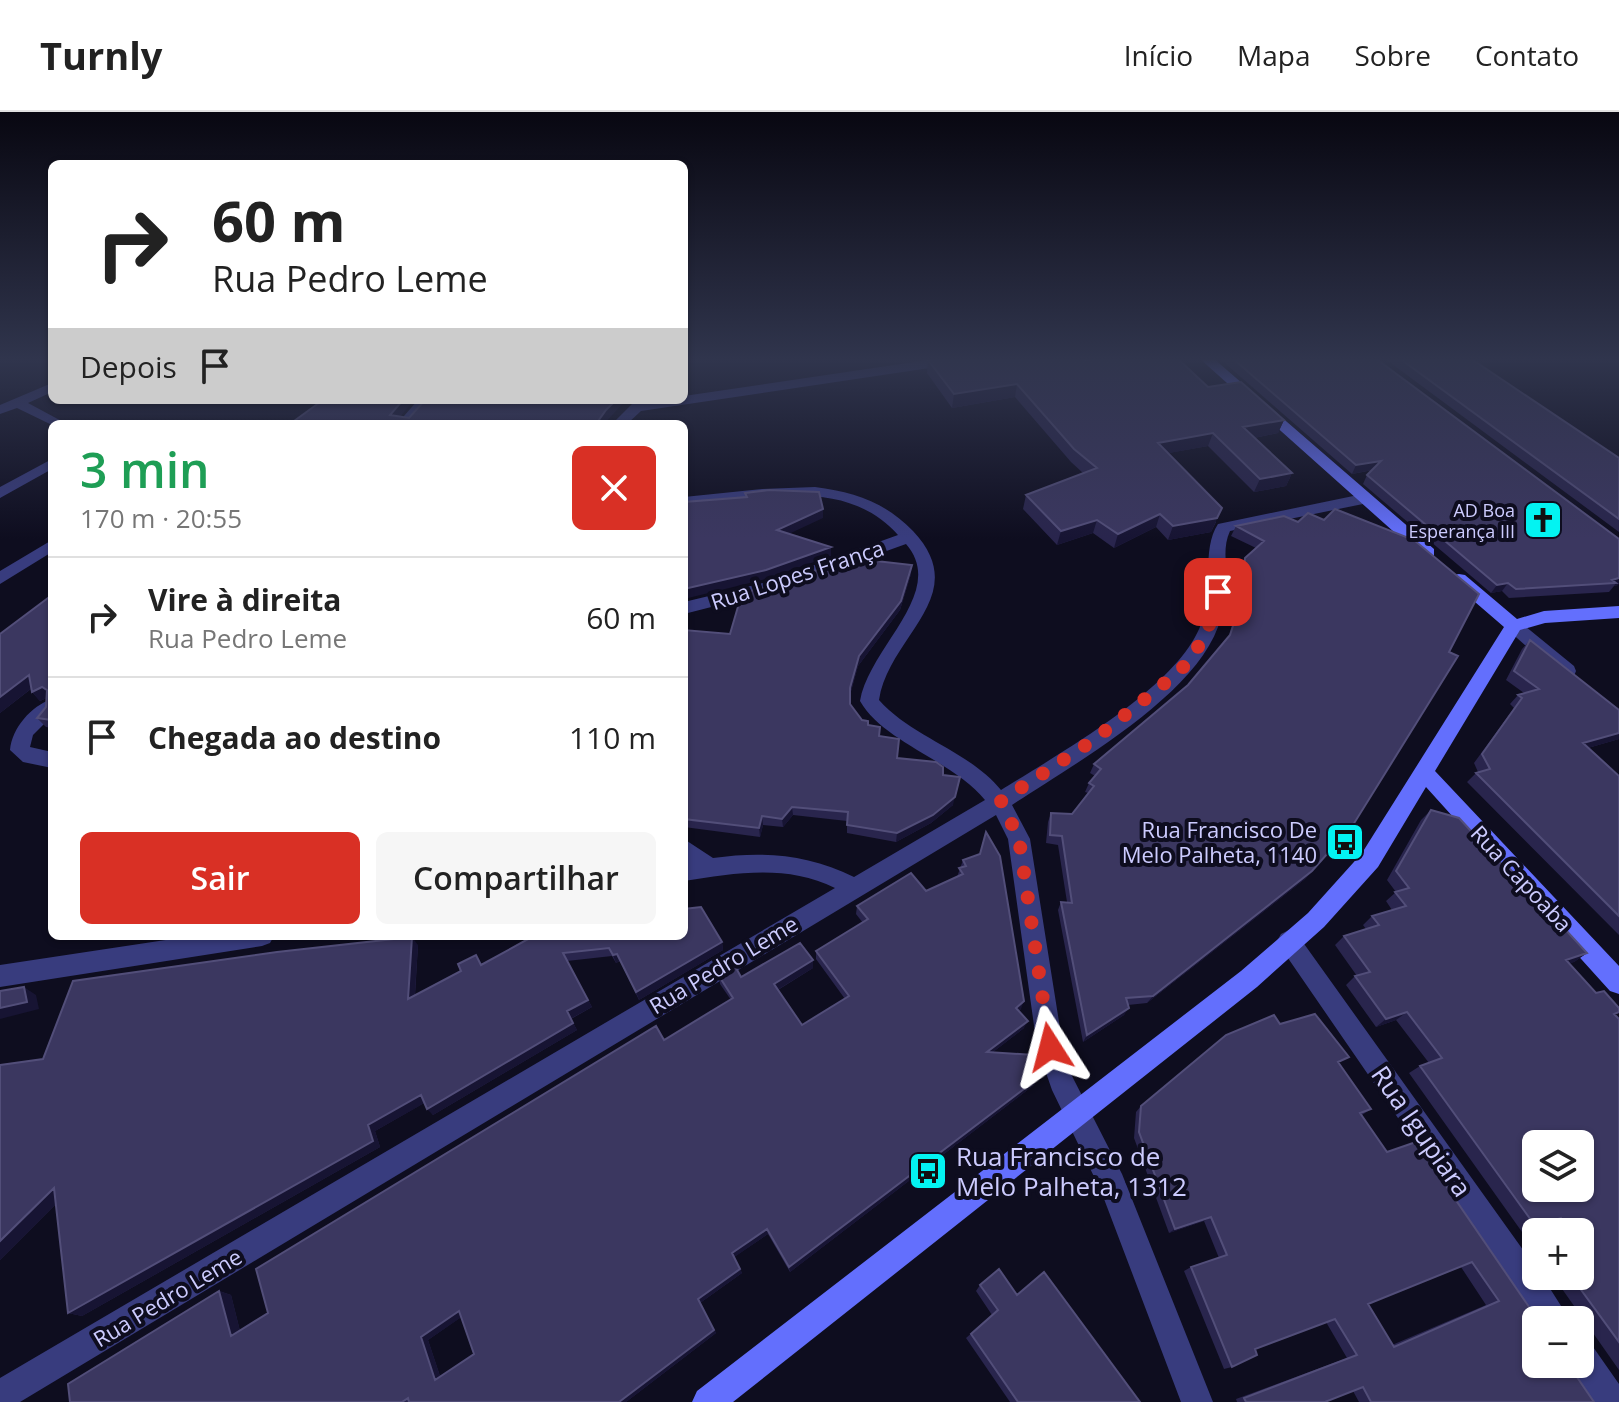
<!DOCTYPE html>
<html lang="pt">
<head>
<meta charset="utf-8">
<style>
  body { margin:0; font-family:"Open Sans",sans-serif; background:#f6f6f6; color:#222; height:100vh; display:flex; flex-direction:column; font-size:30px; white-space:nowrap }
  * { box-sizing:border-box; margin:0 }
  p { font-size:26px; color:#767676 }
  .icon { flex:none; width:44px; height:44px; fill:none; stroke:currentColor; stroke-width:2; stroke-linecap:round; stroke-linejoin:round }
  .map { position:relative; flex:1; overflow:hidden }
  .side { position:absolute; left:48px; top:308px; width:640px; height:520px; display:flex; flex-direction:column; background:#fff; border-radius:12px; box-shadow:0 2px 6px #0004 }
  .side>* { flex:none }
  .banner { position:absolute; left:48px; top:48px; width:640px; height:244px; border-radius:12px; box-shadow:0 2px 6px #0004; background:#fff; color:#222; overflow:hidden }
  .buttons { position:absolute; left:1522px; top:1018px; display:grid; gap:16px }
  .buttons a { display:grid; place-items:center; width:72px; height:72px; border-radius:12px; background:#fff; box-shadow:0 2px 6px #0004; font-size:40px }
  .pin { position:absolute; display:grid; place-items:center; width:68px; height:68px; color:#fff; margin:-34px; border-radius:16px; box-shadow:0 4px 12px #0006 }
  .me { position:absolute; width:88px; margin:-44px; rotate:351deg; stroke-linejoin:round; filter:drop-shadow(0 0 6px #0008) }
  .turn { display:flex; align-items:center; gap:28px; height:168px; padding:0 32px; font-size:36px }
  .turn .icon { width:104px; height:104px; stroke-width:2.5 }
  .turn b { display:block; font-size:56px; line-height:68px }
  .then { display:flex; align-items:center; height:76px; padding:0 32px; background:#0003; gap:16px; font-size:30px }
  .round { display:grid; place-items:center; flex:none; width:84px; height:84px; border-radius:12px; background:#f6f6f6 }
  .summary { display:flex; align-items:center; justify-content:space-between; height:136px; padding:0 32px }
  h1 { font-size:48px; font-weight:600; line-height:60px; color:#1e9e55 }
  .button { display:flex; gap:16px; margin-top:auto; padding:16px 32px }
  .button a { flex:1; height:92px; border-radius:12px; background:#d93025; color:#fff; font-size:32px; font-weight:600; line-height:92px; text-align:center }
  .button a+a { background:#f6f6f6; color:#222 }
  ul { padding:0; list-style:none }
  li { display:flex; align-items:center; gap:24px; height:120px; padding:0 32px; border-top:2px solid #e0e0e0 }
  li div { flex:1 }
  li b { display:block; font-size:30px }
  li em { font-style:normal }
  header { display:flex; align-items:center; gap:48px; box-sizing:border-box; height:112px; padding:0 40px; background:#fff; border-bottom:2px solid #e0e0e0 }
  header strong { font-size:38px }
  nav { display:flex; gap:44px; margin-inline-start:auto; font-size:28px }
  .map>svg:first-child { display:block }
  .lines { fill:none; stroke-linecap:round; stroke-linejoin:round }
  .street { fill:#383c7e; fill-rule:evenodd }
  .secondary { fill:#636ffd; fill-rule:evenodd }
  .wall { fill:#29254d; fill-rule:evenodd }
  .shaded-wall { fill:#171433 }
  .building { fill:#3b3760; stroke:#524e79; stroke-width:2; fill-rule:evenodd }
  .route { stroke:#d93025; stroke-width:14; stroke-dasharray:0 25.2 }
  .labels { text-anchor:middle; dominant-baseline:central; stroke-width:8; stroke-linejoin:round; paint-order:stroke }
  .far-poi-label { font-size:18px; fill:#cccbfe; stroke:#0e0d1f; text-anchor:end }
  .street-label { font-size:22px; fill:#cccbfe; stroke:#0e0d1f }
  .poi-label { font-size:22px; fill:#cccbfe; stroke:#0e0d1f; text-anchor:end }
  .near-street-label { font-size:26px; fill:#cccbfe; stroke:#0e0d1f }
  .near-poi-label { font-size:26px; fill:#cccbfe; stroke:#0e0d1f; text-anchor:start }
</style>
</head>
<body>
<header>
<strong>Turnly</strong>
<nav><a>Início</a><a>Mapa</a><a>Sobre</a><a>Contato</a></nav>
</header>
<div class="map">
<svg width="1619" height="1290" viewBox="0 0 1619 1290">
  <rect width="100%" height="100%" fill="#0e0d1f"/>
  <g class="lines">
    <path class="street" d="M941,246h35l-6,4 -329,49 -14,13h-15l24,-24h48v-4z
      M52,271v9l-24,11 39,21 -15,1 -35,-17 -17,6v-9z
      M418,288h14l-20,24h-15z
      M52,347v10l-52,29v-11z
      M815,375c39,5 70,15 98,44 61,65 -24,104 -34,169 34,38 89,50 122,90 56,-35 178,-103 200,-166 13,-34 0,-74 17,-100l145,-30 8,5 -8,5 -133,27c-8,17 -3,35 -3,54 0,14 -4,29 -9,42 -26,71 -144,137 -206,178l18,34 33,208 9,29 50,98 91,228h-32l-80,-211 -49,-101 -15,-43 -29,-208 -12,-24 -976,587h-20v-24l835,-490c-48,-24 -100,-15 -151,-7v-42l29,19c50,-7 95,-4 141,19l131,-77c-33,-40 -102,-58 -125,-99 9,-54 88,-109 46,-157l-128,46 -94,24v-12l83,-20 131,-47c-54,-61 -143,-35 -214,-28v-10l78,-8z
      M52,428v12l-52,32v-13z
      M1514,508l6,2 54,44 2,5 -2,5h-14l-52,-46 -3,-4 3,-4z
      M52,587v17l-19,19 -3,12 22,5v16l-29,-6 -13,-12c2,-22 21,-44 42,-51z
      M1289,818l8,4 239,334v8h6l28,44h-33l-256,-372 -4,-7 4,-7z
      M192,824h82l-4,7 -8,3 -262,41v-22z
      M1580,1228l11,4 28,40v18h-25l-25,-36 11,-2z"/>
    <path class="secondary" d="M1199,246h14l221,191v8h-12z
      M1459,462l6,1 52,44 27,-8 75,-5v12l-74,5 -25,7 -85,141 184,195v28l-9,-3 -184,-204 -48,80 -54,60 -67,60 -524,415h-41l5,-11 544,-420 67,-58 54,-60 142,-226 -51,-44 -2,-4 2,-4z"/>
  </g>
  <path class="wall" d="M1219,246h156l243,227 -4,1 -5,6 -100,6 -7,-7 -11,2 -128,-109 4,-9 6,-5 -21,4z
    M1384,246h86l149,100v74z
    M928,248l156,1 124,26 76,33 -6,13 -24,5 38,35 -6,13 -32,6 -46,-46 -40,7 48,69 -5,10 -43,8 -12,-13 -42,21 -21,-15 -36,12 -34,-36 3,-14 57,-22 -12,-11 -56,-65 -63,11 -25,-35z
    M1284,404l69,309 -48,54 -158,124 -19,2 -4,10 -41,27 -25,-132 3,-8h6l-9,-57 -12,-2 2,-21 3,-9 21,1 16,-21 -3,-1 4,-9 6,-7 -5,-3 4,-9 94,-79 40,-46 8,-28 4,-44 5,-9 11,-10 -25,-12 5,-10z
    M911,462l-11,36 -42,56 -8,29v9l12,16 17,16 18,22 46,17 10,30 -22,18 -35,19 -49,-9v-12l-54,-6 -10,12 -20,-2 -3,12 -76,-10v-197l46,4z
    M52,483v133l-6,-1 -9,-9 9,-11 1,-9 -7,3 -8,-9 -1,-3 -31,24v-79z
    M1530,528l89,70v29l-31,9 31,28v159l-152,-153 9,-9 2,-1 -4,-9 40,-55 -4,-4 8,-9 6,-2 -18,-13 16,-31z
    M1431,698l74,58 82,85 -13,9 -5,1 27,30 23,15v5l-4,2 4,4v351l-66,-94h27v-44h-28l-6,-9 -24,9 -113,-159 11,-7 9,-3 -33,-43 -20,7 -30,-42 9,-9h2l-22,-31 9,-9 22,-7 -3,-4 9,-9 20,-6 -6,-9 10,-9 -9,-12 34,-60z
    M980,742l41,155 -3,2 6,17 -31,24 44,27 -3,6 -244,187 -22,-38 -34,23 8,16 -42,30 16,30 -90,69h-556l149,-111 12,4 9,36 28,-18 396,-273 67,-40 -11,-16 -1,-8 22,1 72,-9 -35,22 24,35 43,-26 -29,-40v-8l47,-28 -7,-9 1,-8 69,-15 31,-14 6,-17zM461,1205l13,37 -34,22 -12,-36z
    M530,826l192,4 1,8 -84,50 -19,-39 -4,2 -4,-7 -45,5 25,46 -21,12 6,11 -144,85 -9,-12 -49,28 5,16 -298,169 -14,-3 -12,-109 -56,56v-195l43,-6 375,-114 -3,51 67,-32z
    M1280,912l59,41 32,44 -9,6 25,37 207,250h-235l-6,-11 -28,11h-88l-1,-3 111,-41 -21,-36 -71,27 -23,18 -8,2 -40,-98 7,-4 28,-9 -15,-37 -35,12 -35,-95 2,-26 5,-6zM1461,1155l25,38 -94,40 -24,-41z
    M980,1173l37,10 123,107h-130l-44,-64 26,-23 -16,-24z"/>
  <path class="shaded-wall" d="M1017,272l-2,13 -63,11 2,-14z
    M403,288h11l-20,24 -4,-9z
    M616,288h10l-22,24h-8l10,-14z
    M1284,308l-6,13 -40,8 5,-14z
    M1213,321l-5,13 -55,10 5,-13z
    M1381,349l-4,8 -25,5 4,-9z
    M1292,361l-6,13 -32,6 6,-13z
    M1222,396l-11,24 -43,8 5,-14z
    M823,397v9l-45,21 -1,-9z
    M1160,402l-4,13 -42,21 4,-14z
    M1097,408l-4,13 -36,12 4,-14z
    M831,435v9l-65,23 -82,20v-10z
    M912,453l-1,9 -11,36 -42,56 -9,31 1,-9 9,-32z
    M1619,462v10l-1,1 -4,1 2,-3 -8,1z
    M1508,471l-6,8 -11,2 6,-8z
    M29,563l8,9 -37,29v-16z
    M42,575l9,9 -11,5 -8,-9z
    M1619,621v6l-45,13 9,-9z
    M960,665l-7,28 -22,18 -35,19 1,-9z
    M792,695l1,8 -10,12 -1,-8z
    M762,704l1,9 -3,12 -1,-9z
    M1353,713l-48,54 -158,124 6,-7z
    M412,825l6,8 -4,62 -6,-8z
    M722,830l1,8 -84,50 -3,-8z
    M1587,841l-13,9 -21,7 13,-9z
    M617,842l3,7 -4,2 -3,-8z
    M813,848v8l-39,24v-8z
    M24,875l12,8 3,14 -39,10v-11z
    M588,888l4,7 -22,12 -3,-8z
    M1024,889l-3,8 -9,6 4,-7z
    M1129,896l-5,7 -41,27 4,-7z
    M1407,900l-11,8 -20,7 10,-8z
    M1028,909l-4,7 -40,31 3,-7z
    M573,911l4,7 -144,85 -6,-6z
    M1037,967l-3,6 -244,187 -1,-5z
    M421,983l7,6 -53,30 5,16 -298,169 -14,-3 300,-188z
    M54,1076l13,5 -67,67v-19z
    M1211,1105l-7,4 -35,12 6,-4z
    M767,1117l1,5 -35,24 -1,-5z
    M740,1157l2,4 -42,30 16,30 -90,69h-7l79,-103z
    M219,1179l12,4 11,44 -11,-3z
    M459,1199l7,3 -38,26 14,42 -7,-2 -14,-43z"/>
  <path class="building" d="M942,246h140l2,3 14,-3h79l31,29 33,-5 43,38 -41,7 49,46 -32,6 -47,-46 -55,10 64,65 -5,10 -44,8 -13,-12 -42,20 -21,-14 -36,11 -35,-36 71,-27 -23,-19 -57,-65 -63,10 -26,-34z
    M1232,246h143l244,181v39l-7,2 4,3 -100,6 -8,-6 -11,2 -130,-110 14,-14 -25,4z
    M1399,246h71l149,100v61z
    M323,288h80l-13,15 19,3 16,-18h191l-10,10 -10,14h-306z
    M769,378l50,2 4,17 -46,21 54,17 -65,23 -82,19v-87l63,-5 -2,-4z
    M1335,397l79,31 65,54 -30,58 9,4 -105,169 -41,46 -159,125 -27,2 3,10 -42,27 -26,-133 11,1 -10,-67 -12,-1 1,-22 21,1 22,-28 -5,-3 12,-14 -7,-5 94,-79 42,-50 11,-33 4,-44 19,-17 -28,-15 48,-10 14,6 10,-9 16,7z
    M858,443l18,6 36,4 -11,36 -42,55 -9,32v16l12,16 6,1v4l12,2 -1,9 20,3 -2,19 39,4 7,5v8l17,2 -5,20 -22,18 -36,18 -50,-8 1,-13 -56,-5 -10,12 -20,-3 -3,12 -75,-9v-189l46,4 12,-41 37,-9z
    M52,483v125l-15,-2 9,-11 1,-17 -5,-3 -10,5 -3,-17 -29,22v-63z
    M1530,528l89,70v23l-36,10 36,33v140l-143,-143 14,-4 -8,-15 40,-56 -4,-3 21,-6 -25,-18z
    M1431,698l28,8 46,50 3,-1 79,86 -21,7 30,33 8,-2 15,17v4l-5,2 5,5v323l-48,-66h9v-12l11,-5 -11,-15v-12h-9l-10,-14 -25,9 -116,-161 22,-8 -35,-46 -21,7 -31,-43 15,-4 -26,-36 35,-11 -7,-9 34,-10 -11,-14 14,-4 -13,-17zM1536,1032h44v44h-44z
    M986,720l14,24 24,145 -8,7 12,13 -41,31 47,3 3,24 -248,188 -22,-38 -35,24 8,16 -42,30 16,31 -95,72h-210l-1,-4 -6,4h-332l-2,-18 151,-93 12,45 37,-23 -12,-44 400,-243 8,14 69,-42 -14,-22 16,-10 6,11 59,-34 13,17 -39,24 28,41 47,-29 -33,-45 52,-32 -11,-13 54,-33 15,18 37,-17 -4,-6 7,-2 -3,-6 17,-6zM459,1199l15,43 -39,26 -14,-43z
    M701,795l21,35 -86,50 -19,-38 -4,1 -4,-7 -46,5 25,47 -21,11 6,12 -146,86 -6,-14 -53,30 5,16 -305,172 -14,-125 -54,53v-176l43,-6 30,-78 204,-29 135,-15 -4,62 53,-28 -3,-7 18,-9 5,10 49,-27 -1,-2h155v-27z
    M24,875l3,15 -27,6v-17z
    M1315,902l34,43 -11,5 33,47 -11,4 27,39 29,-10 122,178h-2v44h32l26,38h-223l-8,-15 -38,15h-79l-2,-4 113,-43 -22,-36 -80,30 2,6 -25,12 -41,-100 36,-12 -16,-38 -36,12 -36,-97 2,-26 85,-71 48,-20 6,9zM1472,1150l27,39 -105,46 -26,-43z
    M999,1157l18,26 27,-23 96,130h-122l-47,-68 27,-24 -18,-25z"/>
  <linearGradient id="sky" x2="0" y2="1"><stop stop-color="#080711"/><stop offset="0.58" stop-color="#30354d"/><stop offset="1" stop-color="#30354d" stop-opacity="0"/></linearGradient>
  <rect width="1619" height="427" fill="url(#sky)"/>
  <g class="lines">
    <path class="route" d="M1050,935l-31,-208 -18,-38 94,-62 86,-69 25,-34 12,-44"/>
  </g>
  <defs>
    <symbol id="church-square" viewBox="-11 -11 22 22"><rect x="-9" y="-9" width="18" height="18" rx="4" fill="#03f3f2" stroke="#0e0d1f"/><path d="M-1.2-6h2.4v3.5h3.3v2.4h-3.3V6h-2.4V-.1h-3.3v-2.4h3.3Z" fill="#111"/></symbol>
    <symbol id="bus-square" viewBox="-11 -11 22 22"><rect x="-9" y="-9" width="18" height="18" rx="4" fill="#03f3f2" stroke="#0e0d1f"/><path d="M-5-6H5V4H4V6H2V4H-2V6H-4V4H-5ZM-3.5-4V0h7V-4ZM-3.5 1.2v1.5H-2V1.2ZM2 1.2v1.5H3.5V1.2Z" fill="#111"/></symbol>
  </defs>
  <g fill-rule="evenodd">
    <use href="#church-square" x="1521" y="386" width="44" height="44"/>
    <use href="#bus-square" x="1323" y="708" width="44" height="44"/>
    <use href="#bus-square" x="906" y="1037" width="44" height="44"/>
  </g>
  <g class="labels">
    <g class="far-poi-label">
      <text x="1515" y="398">AD Boa<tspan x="1515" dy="21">Esperança III</tspan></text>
    </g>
    <g class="street-label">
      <text transform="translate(797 462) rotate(-18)">Rua Lopes França</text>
      <text transform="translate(1522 766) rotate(47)">Rua Capoaba</text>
      <text transform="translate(723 852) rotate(-31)">Rua Pedro Leme</text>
      <text transform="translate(167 1185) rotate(-31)">Rua Pedro Leme</text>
    </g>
    <g class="poi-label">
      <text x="1317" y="717">Rua Francisco De<tspan x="1317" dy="25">Melo Palheta, 1140</tspan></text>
    </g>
    <g class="near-street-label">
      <text transform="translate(1422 1019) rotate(55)">Rua Igupiara</text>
    </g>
    <g class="near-poi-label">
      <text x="956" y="1044">Rua Francisco de<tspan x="956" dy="30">Melo Palheta, 1312</tspan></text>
    </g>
  </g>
</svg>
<div class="buttons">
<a><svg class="icon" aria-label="layers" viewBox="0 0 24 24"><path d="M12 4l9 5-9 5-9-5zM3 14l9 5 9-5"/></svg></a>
<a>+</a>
<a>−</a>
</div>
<div class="pin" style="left:1218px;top:480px;background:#d93025"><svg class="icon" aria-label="arrive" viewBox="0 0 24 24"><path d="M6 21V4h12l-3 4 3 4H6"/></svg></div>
<svg class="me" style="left:1050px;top:935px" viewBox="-20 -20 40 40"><path d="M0-17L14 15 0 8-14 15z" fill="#d93025" stroke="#fff" stroke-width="4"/></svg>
<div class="banner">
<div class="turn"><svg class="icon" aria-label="right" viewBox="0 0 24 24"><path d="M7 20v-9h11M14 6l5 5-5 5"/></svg><div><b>60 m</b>Rua Pedro Leme</div></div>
<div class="then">Depois<svg class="icon" aria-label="arrive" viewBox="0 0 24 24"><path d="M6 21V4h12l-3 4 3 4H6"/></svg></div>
</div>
<section class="side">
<div class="summary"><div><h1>3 min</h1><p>170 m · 20:55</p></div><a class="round" style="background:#d93025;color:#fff"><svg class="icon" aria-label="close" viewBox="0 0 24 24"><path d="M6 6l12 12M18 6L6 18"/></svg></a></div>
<ul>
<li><svg class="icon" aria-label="right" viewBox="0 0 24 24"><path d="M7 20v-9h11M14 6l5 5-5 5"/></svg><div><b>Vire à direita</b><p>Rua Pedro Leme</p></div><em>60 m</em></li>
<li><svg class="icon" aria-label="arrive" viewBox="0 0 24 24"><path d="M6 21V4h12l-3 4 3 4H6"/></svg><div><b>Chegada ao destino</b></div><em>110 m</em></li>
</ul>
<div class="button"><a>Sair</a><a>Compartilhar</a></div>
</section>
</div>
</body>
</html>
